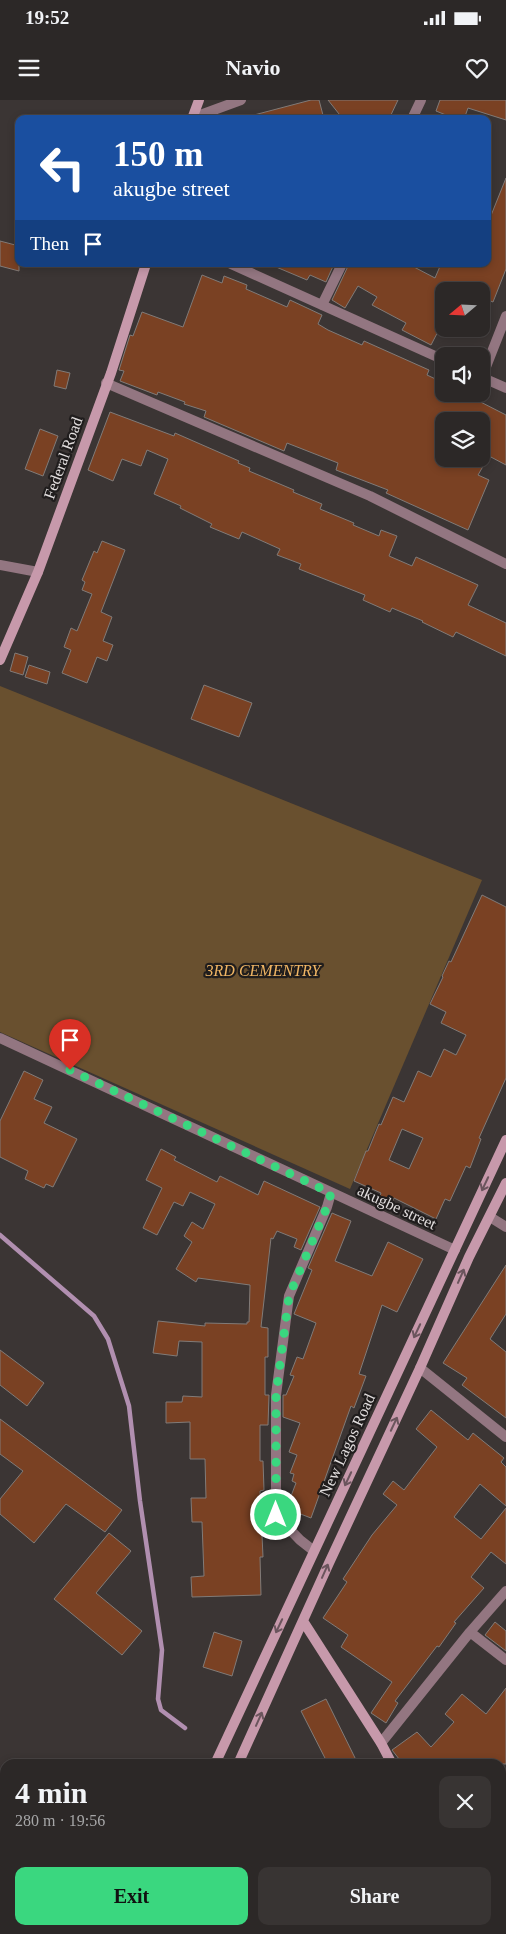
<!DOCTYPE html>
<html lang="en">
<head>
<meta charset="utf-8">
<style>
  body { margin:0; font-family:Georgia,serif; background:#383433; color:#f1f3f6; height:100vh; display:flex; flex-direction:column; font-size:19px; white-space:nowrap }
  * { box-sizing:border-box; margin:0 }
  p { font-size:16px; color:#a6a6a7 }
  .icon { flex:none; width:28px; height:28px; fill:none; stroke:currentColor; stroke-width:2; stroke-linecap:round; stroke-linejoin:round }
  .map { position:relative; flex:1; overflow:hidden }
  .panel { position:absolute; left:0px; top:1659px; width:506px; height:176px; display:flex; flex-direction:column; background:#2c2827; border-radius:15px 15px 0 0; box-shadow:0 2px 8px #0003,0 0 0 1px #484444 }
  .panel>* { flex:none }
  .banner { position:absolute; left:15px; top:15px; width:476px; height:152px; border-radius:10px; box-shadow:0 2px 8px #0003,0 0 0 1px #484444; background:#1a4fa0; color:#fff; overflow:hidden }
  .needle { width:32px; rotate:251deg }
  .controls { position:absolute; left:435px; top:182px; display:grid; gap:10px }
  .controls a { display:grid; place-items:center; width:55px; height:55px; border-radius:10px; background:#2c2827; box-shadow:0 2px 8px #0003,0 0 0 1px #484444; font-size:25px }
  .pin { position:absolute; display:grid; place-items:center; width:42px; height:42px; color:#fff; margin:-51px -21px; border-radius:50% 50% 50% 0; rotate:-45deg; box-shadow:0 0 5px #0007 }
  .pin .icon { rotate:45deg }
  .me { position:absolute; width:55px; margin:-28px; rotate:0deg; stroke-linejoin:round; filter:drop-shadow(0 0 4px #0008) }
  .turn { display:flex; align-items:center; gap:18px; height:105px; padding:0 15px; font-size:22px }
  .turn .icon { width:65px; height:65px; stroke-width:2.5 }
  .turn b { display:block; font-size:35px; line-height:42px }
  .then { display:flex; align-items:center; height:48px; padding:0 15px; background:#0003; gap:10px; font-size:19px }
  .round { display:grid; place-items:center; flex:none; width:52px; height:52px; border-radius:10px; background:#383433 }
  .head { display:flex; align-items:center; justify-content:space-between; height:85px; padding:0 15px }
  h1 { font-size:30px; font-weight:700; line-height:38px }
  .cta { display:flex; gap:10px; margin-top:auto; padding:10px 15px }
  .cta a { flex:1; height:58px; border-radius:10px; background:#3ad77f; color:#111; font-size:20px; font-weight:700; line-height:58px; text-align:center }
  .cta a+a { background:#383433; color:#f1f3f6 }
  .status { display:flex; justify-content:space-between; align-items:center; height:35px; padding:0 25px; background:#2c2827; direction:ltr }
  .status svg { height:14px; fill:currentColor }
  header { display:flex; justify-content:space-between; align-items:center; height:65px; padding:0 15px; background:#2c2827; font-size:22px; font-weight:700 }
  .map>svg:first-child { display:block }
  .green { fill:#69502f }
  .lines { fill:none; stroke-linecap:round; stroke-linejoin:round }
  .stream { stroke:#b18fb0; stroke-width:4.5 }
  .building { fill:#7a4123; stroke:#817b78; fill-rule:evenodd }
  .street { stroke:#937681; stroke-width:10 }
  .secondary { stroke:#c799ab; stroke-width:10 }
  .oneway { stroke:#6b555d }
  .route { stroke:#3ad77f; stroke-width:9; stroke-dasharray:0 16.2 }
  .labels { text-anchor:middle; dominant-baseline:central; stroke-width:4.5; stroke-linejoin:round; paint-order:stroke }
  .street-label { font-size:16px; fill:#e1dddd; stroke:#201d1d }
  .park-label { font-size:16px; font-style:italic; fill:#efb564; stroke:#201d1d }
</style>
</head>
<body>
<div class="status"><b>19:52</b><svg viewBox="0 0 49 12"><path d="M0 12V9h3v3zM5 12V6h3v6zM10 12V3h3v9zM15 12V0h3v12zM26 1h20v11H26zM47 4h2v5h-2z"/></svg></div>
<header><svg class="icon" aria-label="menu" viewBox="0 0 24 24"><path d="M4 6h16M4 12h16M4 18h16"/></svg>Navio<svg class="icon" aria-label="heart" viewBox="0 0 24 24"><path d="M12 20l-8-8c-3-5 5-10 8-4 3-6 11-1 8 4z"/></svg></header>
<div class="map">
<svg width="506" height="1834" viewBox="0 0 506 1834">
  <rect width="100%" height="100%" fill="#3b3534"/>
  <path class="green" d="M0,586l482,194 -132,309 -350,-157z"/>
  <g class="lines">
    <path class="stream" d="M0,1135l94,81 14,23 21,67 11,95 22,149 -4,49 3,11 24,18
      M339,1830l2,4"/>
  </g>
  <path class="building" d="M311,0h8l5,19h-69l-1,-4z
    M328,0h70l-9,19h-46z
    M440,0h66v20l-38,-12 -4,11h-8l-20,-8z
    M506,78v91l-13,33 -12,-5v-6h-37v29l-13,25 -29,-15 4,-7 -34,-18 5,-8 -19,-11 -13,22 -13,-8 17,-36h67l-2,3 21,11 6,-14h47v-41z
    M0,141l19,5v25l-19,-5z
    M269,164h65l-8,18 -16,-7 -3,5z
    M202,175l20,8 2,-7 23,9 -1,4 41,18 3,-7 32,15 -4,9 10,6 34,15 2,-4 65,29 -2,5 17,8v11h21l41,21v50l-17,-9 -11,19 11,5 -21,50 -82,-37 2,-3 -52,-20 2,-7 -51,-20 -3,8 -80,-34 2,-6 -22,-7 1,-2 -27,-10 -1,3 -37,-14 4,-10 -5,-1 11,-35 3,1 9,-24 41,15zM444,321h37v38h-37z
    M57,270l13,3 -4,16 -12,-3z
    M110,312l64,24 1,-3 64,28 -1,2 12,5 -1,3 45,19 -1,2 29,12 -2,5 34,14 -1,2 26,11 2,-6 16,6 -8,20 23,10 4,-9 62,28 -10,20 38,18v33l-50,-24 -3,5 -31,-15 1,-1 -31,-13 -2,4 -27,-12 2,-5 -66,-26 2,-5 -24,-9 3,-6 -38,-17 -3,7 -29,-12 2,-3 -32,-16 1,-2 -27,-12 14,-35 -21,-9 -6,16 -19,-7 -9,22 -25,-11z
    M40,329l18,7 -15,40 -18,-7z
    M102,441l23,9 -24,62 11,5 -9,24 10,4 -6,16 -10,-4 -10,26 -25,-10 9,-23 -7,-3 7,-19 6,3 15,-37 -10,-4 3,-8 -3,-2 12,-29 3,2z
    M15,553l13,4 -5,18 -13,-4z
    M29,565l21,7 -3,12 -22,-7z
    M204,585l48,18 -13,34 -48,-18z
    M482,795l24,12v171l-27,60 2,1 -11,29 -4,-2 -16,35 -5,-2 -9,20 -42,-21 -3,7 -12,-7 2,-5 -27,-12 12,-30h2l11,-27 2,1 12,-28 11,5 14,-31 13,6 13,-28 12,6 10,-20 -25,-12 5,-11 -16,-8 13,-27 -1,-1 7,-15 2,1zM402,1029l21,9 -14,31 -20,-9z
    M24,971l19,9 -9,19 18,8 -8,16 33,16 -24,48 -7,-3 -2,4 -19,-9 3,-8 -28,-14v-36z
    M161,1049l15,8 -2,3 43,22 3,-6 38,19 6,-14 56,26 -19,43 -7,-3 3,-8 -20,-8 -4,8 -2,-1 -10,89 7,1v29h-3v38h4l-1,30h-8v36h3l1,29 -4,1 3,66h-3l1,38 -69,2 -1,-20 13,-1 -2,-54h-10l-1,-24h15l-1,-39h-15v-37l-24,1v-21h16l1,-6 19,1v-55l-23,-1 -2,15 -24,-3 5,-32 47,5v-3l42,1v-2h2l1,-37 -52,-7 -2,4 -20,-13 16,-27 -8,-6 8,-14 11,7 12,-25 -25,-12 -7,14 -9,-4 -17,33 -14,-7 19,-40 -16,-8z
    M332,1113l19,8 -16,40 37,15 16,-34 35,17 -26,53 -15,-7 -23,69 7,2 -12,32 -3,-2 -40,112 -21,-8 5,-12 -4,-2 5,-13 -4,-2 2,-7 -4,-1 7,-18 -8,-3 11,-29 -17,-6v-22h3l8,-19 -4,-1 7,-18 6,2 13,-36 -22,-9 18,-44 -4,-2z
    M506,1165v49l-16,25 16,13v66l-44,-33 5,-7 -24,-15z
    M0,1250l44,33 -17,23 -27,-21z
    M431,1310l37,30 5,-7 31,25 -3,4 5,5v39l-26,-22 -26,33 27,22 25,-31v56l-15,-12 -20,25 13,11 -30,34 2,1 -17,24 -2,-1 -42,55 3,2 -12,20 -15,-10 21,-31 -51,-35 7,-12 -25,-17 24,-36 -4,-3 29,-44 25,-30 -14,-11 10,-13 11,9 33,-43 -21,-18z
    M0,1319l122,91 -17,22 -39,-28 -32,39 -34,-29v-15l23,-28 -23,-17z
    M109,1433l22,18 -35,42 46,38 -20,24 -68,-56z
    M495,1522l11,9v20l-21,-16z
    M214,1532l28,9 -10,35 -29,-9z
    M506,1588v76h-79l-5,-5 -6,5h-13l-11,-14 25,-18 14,15 23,-25 -9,-8 17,-20 24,20z
    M326,1599l32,65h-30l-27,-53z"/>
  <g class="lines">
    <path class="street" d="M192,18l49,-18
      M412,19l9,-19
      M231,164l213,96
      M322,205l20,-41
      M481,277l25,11
      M482,277l24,-61
      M106,283l264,113 136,68
      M0,465l38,7
      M0,938l455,212
      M490,1117l16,10
      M420,1268l86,69
      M314,1451l-14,-11 -24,-25v-120l13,-99 38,-89 4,-14
      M470,1532l36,28
      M381,1643l89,-111 36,-41
      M236,1830l5,4"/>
    <path class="secondary" d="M192,19l7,-19
      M0,560l38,-88 73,-199 35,-109
      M303,1521l78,122 11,21
      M215,1664l291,-624
      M238,1664l91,-201 91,-195 49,-111 37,-74
      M480,1830l2,4
      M136,1834l2,-4
      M160,1834l2,-4"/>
  </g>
  <defs><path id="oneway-shaft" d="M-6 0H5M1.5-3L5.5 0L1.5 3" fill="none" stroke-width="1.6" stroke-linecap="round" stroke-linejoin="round" transform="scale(1.25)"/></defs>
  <g class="oneway">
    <use href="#oneway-shaft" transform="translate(485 1084) rotate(115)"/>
    <use href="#oneway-shaft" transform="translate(461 1176) rotate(-66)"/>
    <use href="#oneway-shaft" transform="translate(417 1231) rotate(115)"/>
    <use href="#oneway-shaft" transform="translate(394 1324) rotate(-65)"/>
    <use href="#oneway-shaft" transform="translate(348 1379) rotate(115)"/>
    <use href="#oneway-shaft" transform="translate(325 1471) rotate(-66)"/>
    <use href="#oneway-shaft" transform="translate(279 1526) rotate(115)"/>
    <use href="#oneway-shaft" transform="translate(259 1619) rotate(-66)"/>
  </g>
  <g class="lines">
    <path class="route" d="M70,970l261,123 -4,14 -38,89 -13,99v120"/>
  </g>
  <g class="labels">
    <g class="street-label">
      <text transform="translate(63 358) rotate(-70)">Federal Road</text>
      <text transform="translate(397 1107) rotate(25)">akugbe street</text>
      <text transform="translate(347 1345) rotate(-65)">New Lagos Road</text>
    </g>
    <g class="park-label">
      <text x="263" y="870">3RD CEMENTRY</text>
    </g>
  </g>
</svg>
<div class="controls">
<a><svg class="needle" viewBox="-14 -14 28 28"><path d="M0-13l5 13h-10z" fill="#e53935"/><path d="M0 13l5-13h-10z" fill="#a6a6a7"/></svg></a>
<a><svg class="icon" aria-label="sound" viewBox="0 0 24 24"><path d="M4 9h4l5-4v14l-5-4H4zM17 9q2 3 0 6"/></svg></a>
<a><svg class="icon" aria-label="layers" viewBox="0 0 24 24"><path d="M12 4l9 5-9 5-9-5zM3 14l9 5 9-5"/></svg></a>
</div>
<div class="pin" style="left:70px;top:970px;background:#d93025"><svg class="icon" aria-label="arrive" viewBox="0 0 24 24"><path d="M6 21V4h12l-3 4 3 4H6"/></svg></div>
<svg class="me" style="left:276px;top:1415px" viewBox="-20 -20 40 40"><circle r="17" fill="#3ad77f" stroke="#fff" stroke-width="3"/><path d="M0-11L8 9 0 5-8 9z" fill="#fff"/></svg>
<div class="banner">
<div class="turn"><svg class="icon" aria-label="left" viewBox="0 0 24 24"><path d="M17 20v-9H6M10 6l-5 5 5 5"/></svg><div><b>150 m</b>akugbe street</div></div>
<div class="then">Then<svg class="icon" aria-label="arrive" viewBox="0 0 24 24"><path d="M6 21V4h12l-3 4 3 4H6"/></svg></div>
</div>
<section class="panel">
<div class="head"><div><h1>4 min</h1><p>280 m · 19:56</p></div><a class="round"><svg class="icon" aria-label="close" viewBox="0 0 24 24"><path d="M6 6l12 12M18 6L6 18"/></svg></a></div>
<div class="cta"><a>Exit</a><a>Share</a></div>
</section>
</div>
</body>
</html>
